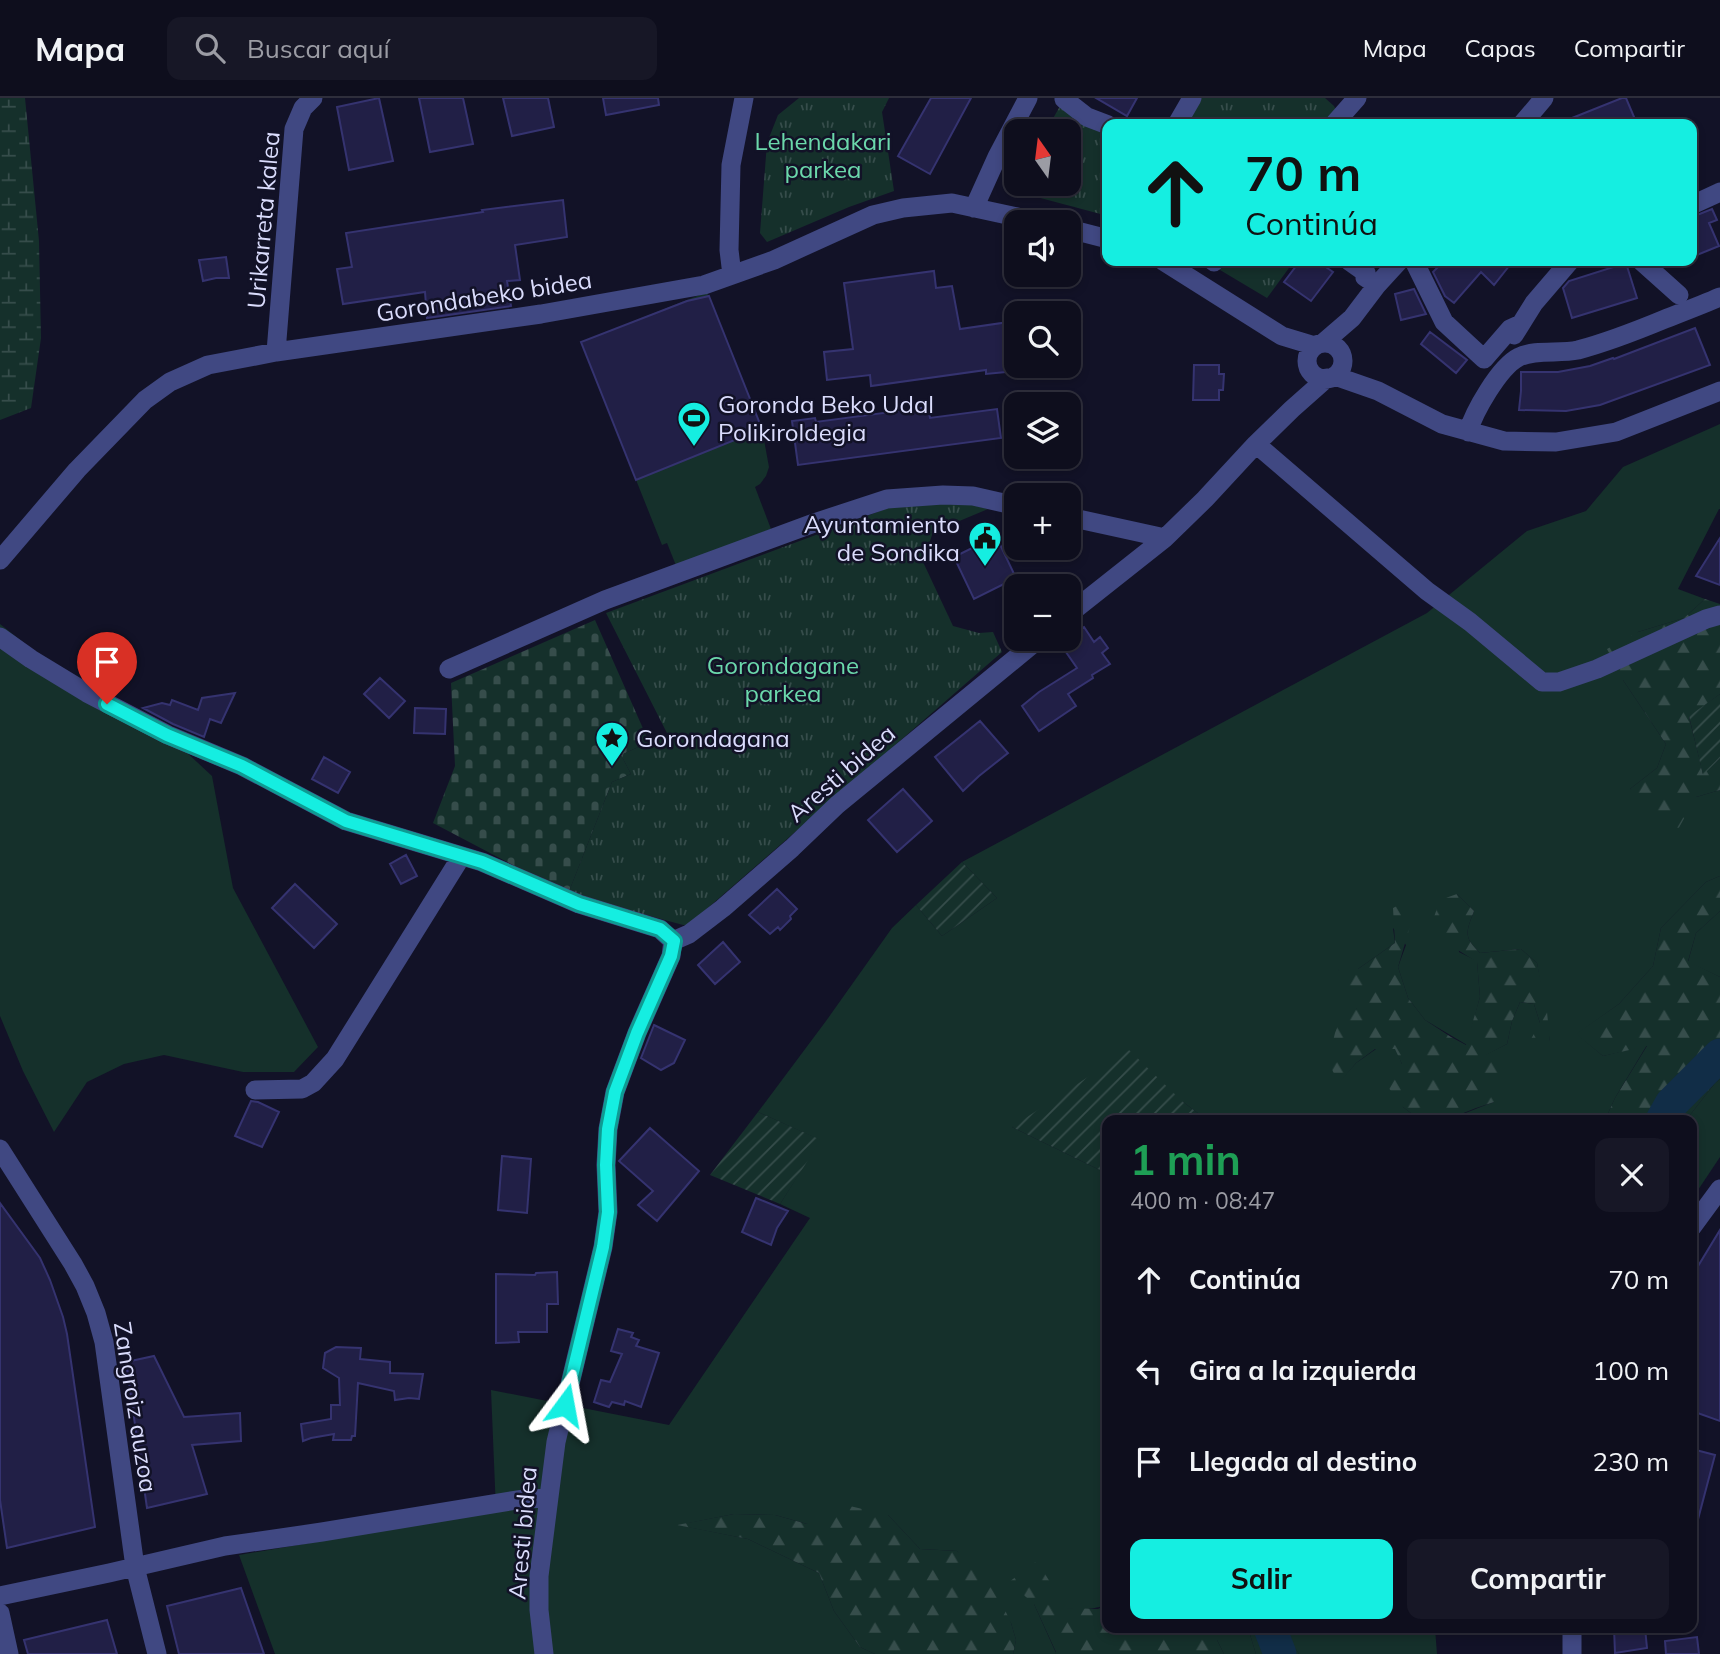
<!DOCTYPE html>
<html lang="es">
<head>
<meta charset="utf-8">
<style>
  body { margin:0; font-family:Mulish,sans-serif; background:#171726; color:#f1f3f6; height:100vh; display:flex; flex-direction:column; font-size:26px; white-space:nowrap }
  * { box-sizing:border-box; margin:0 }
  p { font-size:23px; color:#9b9ca4 }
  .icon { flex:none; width:38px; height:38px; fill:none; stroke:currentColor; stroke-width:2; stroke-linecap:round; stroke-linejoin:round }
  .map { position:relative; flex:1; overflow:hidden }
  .side { position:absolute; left:1102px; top:1017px; width:595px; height:518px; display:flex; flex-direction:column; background:#0e0e1d; border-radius:14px; box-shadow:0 4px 10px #0003,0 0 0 2px #2e2e3b }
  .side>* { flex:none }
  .hud { position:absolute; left:1102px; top:21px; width:595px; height:147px; border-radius:14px; box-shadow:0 4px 10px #0003,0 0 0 2px #2e2e3b; background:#15eee1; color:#111; overflow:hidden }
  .needle { width:46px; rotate:346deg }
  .tools { position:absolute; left:1004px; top:21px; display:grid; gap:14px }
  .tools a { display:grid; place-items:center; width:77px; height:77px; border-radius:14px; background:#0e0e1d; box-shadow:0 4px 10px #0003,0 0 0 2px #2e2e3b; font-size:35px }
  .pin { position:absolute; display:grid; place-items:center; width:60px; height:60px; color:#fff; margin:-72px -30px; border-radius:50% 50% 50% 0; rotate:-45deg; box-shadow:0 0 7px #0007 }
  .pin .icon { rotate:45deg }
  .me { position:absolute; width:77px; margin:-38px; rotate:13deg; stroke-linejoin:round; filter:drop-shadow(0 0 5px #0008) }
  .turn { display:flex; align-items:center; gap:24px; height:147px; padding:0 28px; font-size:32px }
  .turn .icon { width:91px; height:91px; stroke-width:2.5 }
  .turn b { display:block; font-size:49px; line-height:60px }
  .round { display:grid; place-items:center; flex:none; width:74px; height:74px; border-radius:14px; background:#171726 }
  .overview { display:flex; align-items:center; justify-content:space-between; height:119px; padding:0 28px }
  h1 { font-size:42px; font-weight:700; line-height:52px; color:#1e9e55 }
  .action { display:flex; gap:14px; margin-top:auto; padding:14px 28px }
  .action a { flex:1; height:80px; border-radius:14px; background:#15eee1; color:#111; font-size:28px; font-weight:700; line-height:80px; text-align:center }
  .action a+a { background:#171726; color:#f1f3f6 }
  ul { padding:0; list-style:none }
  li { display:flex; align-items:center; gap:21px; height:91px; padding:0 28px }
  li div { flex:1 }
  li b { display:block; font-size:26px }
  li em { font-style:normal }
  header { display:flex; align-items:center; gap:42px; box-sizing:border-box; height:98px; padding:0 35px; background:#0e0e1d; border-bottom:2px solid #2e2e3b }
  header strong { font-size:33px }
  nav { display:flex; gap:38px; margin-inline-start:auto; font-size:24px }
  .search { width:490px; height:63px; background:#171726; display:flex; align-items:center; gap:18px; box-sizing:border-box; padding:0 24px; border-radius:14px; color:#9b9ca4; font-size:26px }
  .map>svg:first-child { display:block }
  .grass { fill:#15302b }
  .forest { fill:url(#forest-firs) }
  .wetland { fill:url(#wetland-marsh) }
  .cemetery { fill:url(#cemetery-stones) }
  .park { fill:url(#park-tufts) }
  .garden { fill:url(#garden-furrows) }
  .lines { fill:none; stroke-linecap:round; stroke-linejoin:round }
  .river { stroke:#112d47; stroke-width:33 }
  .building { fill:#211f46; stroke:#353370; stroke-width:2 }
  .minor { stroke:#404882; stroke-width:19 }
  .route-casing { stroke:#0e9b92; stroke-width:18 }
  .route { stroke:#15eee1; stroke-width:12 }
  .labels { text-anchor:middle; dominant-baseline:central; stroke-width:5; stroke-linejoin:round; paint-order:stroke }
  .park-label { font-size:24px; fill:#6bd8ab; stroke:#121227 }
  .street-label { font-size:24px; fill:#dadcfc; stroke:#121227 }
  .poi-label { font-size:24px; fill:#dadcfc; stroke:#121227; text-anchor:start }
</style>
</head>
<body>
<header>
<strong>Mapa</strong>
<div class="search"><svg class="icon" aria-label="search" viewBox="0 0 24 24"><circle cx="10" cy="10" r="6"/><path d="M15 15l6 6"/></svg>Buscar aquí</div>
<nav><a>Mapa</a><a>Capas</a><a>Compartir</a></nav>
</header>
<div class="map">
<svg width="1720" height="1556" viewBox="0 0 1720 1556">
  <defs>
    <pattern id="forest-firs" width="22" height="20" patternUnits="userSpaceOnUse" patternTransform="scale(1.75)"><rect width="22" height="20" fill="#15302b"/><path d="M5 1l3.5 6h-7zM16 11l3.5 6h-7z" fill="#364d4b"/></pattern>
    <pattern id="wetland-marsh" width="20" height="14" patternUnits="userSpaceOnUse" patternTransform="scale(1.75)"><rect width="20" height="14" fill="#15302b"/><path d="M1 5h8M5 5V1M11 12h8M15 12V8" fill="none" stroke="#364d4b"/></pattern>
    <pattern id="cemetery-stones" width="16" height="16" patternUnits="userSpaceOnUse" patternTransform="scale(1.75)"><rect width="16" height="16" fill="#15302b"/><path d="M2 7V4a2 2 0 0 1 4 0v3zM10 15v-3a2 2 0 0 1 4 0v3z" fill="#364d4b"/></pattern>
    <pattern id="park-tufts" width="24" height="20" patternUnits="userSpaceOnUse" patternTransform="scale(1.75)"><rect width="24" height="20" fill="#15302b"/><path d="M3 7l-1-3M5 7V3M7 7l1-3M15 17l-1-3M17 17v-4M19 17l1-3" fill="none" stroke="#364d4b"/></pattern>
    <pattern id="garden-furrows" width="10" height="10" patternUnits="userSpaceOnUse" patternTransform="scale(1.75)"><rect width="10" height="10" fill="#15302b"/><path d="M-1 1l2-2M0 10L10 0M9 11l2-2" fill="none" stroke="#364d4b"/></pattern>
  </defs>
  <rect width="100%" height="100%" fill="#121227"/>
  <path class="grass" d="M707,194l55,137 7,38 -3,9 -6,8 -5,3 16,42 -94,39 -10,-25 -5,2 -81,-203z
    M1720,326v85h-1l-41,80 27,10 -21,19 -46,14 -15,48 43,64 -9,24 -27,21 66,8 24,-7v86l-14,6 -45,46 -8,38 -34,38 -42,30 26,22 44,-11 -32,53 -10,22h-167c20,-2 38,-12 56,-18l-9,-47 22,-11 5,-23 8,-19 14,2 6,19 10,19 -13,-79 -16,-14 -41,4c-17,-16 -14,-21 -6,-42l-17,-17 2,58 18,9 3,36 -13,48 -42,-25 -17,-22 -10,-31 8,-22 -13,-17 2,15 -37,26h-20l19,40 -18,73 17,-19 20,-14h20l6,15 1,43 17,13h-213l-24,-18 -171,25 96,47v430c-22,10 -51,3 -74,0l22,49 -1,1h-42l3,-14 -5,-17 -54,-72 -37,-2 -32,-34 -81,9 -32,-9 -41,-1 -55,11 69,14 71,34 15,38 26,36 15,7h-600l-36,-99 257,-44 -5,-121 178,35 141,-207 -30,-14 40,-64 -62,-28 68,-91 66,-93 24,-23 26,31 55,-38 -35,-36 465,-249 100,-82 59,-20 37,-44z
    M0,526l87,69 81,42 44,41 21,112 85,159 -24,25h-51l-79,-17 -40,9 -37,18 -33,50 -31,-61 -23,-55z
    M1720,813v66l-32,-15 8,-29z
    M1720,981v78l-28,42v-79h-6l29,-37z
    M1217,1530h31l8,26h-32l-7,-14z
    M1286,1530h149l2,26h-138l-14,-20z"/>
  <path class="forest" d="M1705,501l15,5v90l-31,23 14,57 17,-16v32l-24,7 -19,34 -24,-8 -3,-25 -20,-9 27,-21 9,-24 -43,-64 -16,-31 31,-17 46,-14z
    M1720,778v35l-24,22 -8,28 32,16v102l-5,4 -29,37h-81l10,-22 32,-52 -44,10 -27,-22 43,-30 34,-38 8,-38 45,-46z
    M1457,796l17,17c-8,21 -11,26 6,42l41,-4 16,14 10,49 3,30 -15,17 -9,-11 14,-25 -6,-19 -14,-2 -8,19 -5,23 -21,11 18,16v17l-10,14 -18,6 -25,10 -31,2 -17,-13 -18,-24 17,-19 -7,-15h-20l-19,14 -17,20 -11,-21 7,-29 7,-18 15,-6 -15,-16 -4,-24h20l37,-26 -2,-35 8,-4 11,3 -1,16 -13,44 10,31 17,22 26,17 15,8 14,-48 -3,-35 -32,-20 -11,-25 6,-17z
    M837,1405l51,12 32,34 37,2 35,31 19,41 5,17 -3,14h-138l-15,-7 -26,-36 -15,-38 -71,-34 -71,-14 57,-11 41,1 32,9z
    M1037,1463l29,47 32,1 10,-5v24h109v12l7,14h-169l1,-2 -22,-48 -25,-22z
    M1248,1530h38v6l13,20h-43z"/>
  <path class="wetland" d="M0,0h25l14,143 2,97 -10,70 -31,12z"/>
  <path class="cemetery" d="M595,522l54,122 -28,13 10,19 -19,8 -44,112 -135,-71 22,-57 -4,-83z"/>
  <path class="park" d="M799,0h90l-7,14 12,79 -45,16 -82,35 -7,-9 7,-90 11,-28z
    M1192,0h133l9,8 6,12 -6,6h-157z
    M1064,1l44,26v91l-75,-20 -6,-5 -5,-7h47v-53h-23z
    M1205,163h89l-27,37z
    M957,403l31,8 -55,23 -10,30 30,64 26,7 14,-1 9,20 -315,274 -119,-32 44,-112 19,-8 -10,-19 28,-13 20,-5 -63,-124 285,-106z"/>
  <path class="garden" d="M1720,596v64l-17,17 -14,-59z
    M962,764l35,36 -55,38 -26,-31z
    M1129,952l54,52 24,18h-99v54l-96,-47z
    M758,1014l63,28 -41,64 -70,-29z"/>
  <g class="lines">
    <path class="river" d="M1662,1022l9,-16 49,-49
      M1270,1530l10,26"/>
  </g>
  <path class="building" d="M379,0l14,63 -44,9 -12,-63z
    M419,0h44l10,46 -43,8z
    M503,0h45l6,29 -42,9z
    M603,0h55l1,7 -53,10z
    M931,0h40l-41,76 -32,-18z
    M1096,0h41l-10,18z
    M1622,0h4l11,26h-80z
    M563,102l4,37 -52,8 5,35 -13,1 4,25 -84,12 -2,-26 -82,12 -6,-35 15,-2 -6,-34 137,-21 -1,-2z
    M1712,111l5,11 -8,3 10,23 -27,11v-40z
    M226,159l3,21h-13l-13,3 -4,-21z
    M1300,163h17l16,11 -22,29 -27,-19z
    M1444,163h69l-19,24 -13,-13 -27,31 -9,-7 -12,-24z
    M1626,165l11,35 -65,20 -9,-30 6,-7z
    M934,173l2,17 16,-2 8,43 49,-7 7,49 -30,3v-4l-115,16 -1,-11 -43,5 -3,-28 29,-3 -9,-66z
    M1414,191l12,25 -25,6 -6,-26z
    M709,198l53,133 -126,51 -55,-138 106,-41z
    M1695,230l15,37 -110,40 -34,6 -47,-1 2,-19v-19h37l32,-6 23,-8 1,1z
    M1430,234l37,28 -11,13 -35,-29z
    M1194,267h25v9h5l-1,16h-4v10h-26z
    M928,309l2,11 67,-9 4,29 -203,27 -6,-44 23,-3 1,4z
    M996,438l20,42 -42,21 -20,-42z
    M1720,440v47l-24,-9z
    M1084,529l10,15 6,-5 8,11 -6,5 8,11 -18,11 1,3 -25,16 8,12 -37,25 -17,-25 17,-14 38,-24 -18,-26 5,-3h5v-3z
    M380,580l25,23 -16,17 -25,-24z
    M235,595l-14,30 -11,-4 -6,18 -31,-13 -30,-16 19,-5 8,2 2,-5 26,10 4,-12z
    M415,610l31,1 -1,25 -31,-1z
    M980,623l28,32 -29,23 -16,15 -28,-34z
    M324,659l26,15 -12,21 -26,-14z
    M903,691l29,32 -35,31 -29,-32z
    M406,757l11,21 -16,8 -11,-20z
    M295,786l42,40 -23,24 -42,-40z
    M777,791l20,20 -7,7 1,3 -11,11 -2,-3 -8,7 -21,-19z
    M723,844l17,20 -25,22 -17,-19z
    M654,927l31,15 -11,23 -13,7 -20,-12z
    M251,1003l7,1 21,10 -17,35 -27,-11z
    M650,1030l49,43 -42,50 -19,-16 15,-14 -34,-30z
    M502,1058l29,3 -4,54 -29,-3z
    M756,1100l32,13 -11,17 -6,17 -29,-13z
    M0,1105l40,55 10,22 13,37 4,17 28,193 -88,21 -7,-48z
    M1720,1132v191l-28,-10v-135z
    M557,1174l1,32h-11v28h-29l1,10 -23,1v-69l39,1 1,-2z
    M618,1231l15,4 -2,4 8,3 -3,6 23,7 -18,54 -16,-6 -1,4 -12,-3 -3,5 -15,-5 7,-22 9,2 12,-28 -11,-3z
    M336,1249l25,1 -1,11 30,3v11l33,1 -4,25 -10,-1 -14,2 -1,-9 -36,-8 -3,53h-3l-1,4h-18l1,-6 -23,4 -8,3 -2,-17 30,-5v-14h9l-1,-27 -16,-10 2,-15z
    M154,1258l30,61 56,-4 1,28 -49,4 15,49 -60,14 -21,-146z
    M1692,1351l23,6 -18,68 -5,-1z
    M241,1490l23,66h-85l-12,-48z
    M107,1522l10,34h-89l-4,-14z
    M1614,1530h31l2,20 -32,5z
    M1697,1539l2,17h-33l-1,-13z"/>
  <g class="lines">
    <path class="minor" d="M1064,1l23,18 21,8
      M1177,26l15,-26
      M1334,26l23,-26
      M1522,26l22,-26
      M1692,107l28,-13
      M974,110l23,-51 31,-59
      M1069,131l39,10
      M1163,163l119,75 33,10
      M1213,163l1,1
      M1349,163l17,12 -1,4 12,8
      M1414,163l30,61 40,37 26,-30 11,-5
      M1641,163l38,34
      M732,177l-3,-25 2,-85 13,-67
      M1514,237l20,-32 36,-42
      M1323,245l29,-25 25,-33 22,-24
      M1307 263a18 18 0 1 1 36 0a18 18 0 1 1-36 0Z
      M276,254l18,-223 9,-21 10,-10
      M1335,278l43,15 64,33 62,17 52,1 60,-10 104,-41
      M1468,334c6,-20 31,-65 51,-75 17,-8 40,-3 59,-7 30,-8 58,-19 87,-31 18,-7 37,-14 55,-22
      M1256,346l171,147 43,31 72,60h17l38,-13 109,-50 14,-4
      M1069,419l96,21
      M0,462l77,-90 68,-70 25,-18 38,-17 68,-13 265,-38 163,-29 70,-25 99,-45 30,-7 49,-5 88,19
      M1069,516l96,-76 40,-39 51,-55 36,-35 35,-31
      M0,539l31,22 56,34 81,42 74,31 104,55 136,41 97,42 81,25 13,12
      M449,571l156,-69 209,-77 73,-24 56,-4 30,1 44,10
      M673,843l16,-7 34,-26 69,-60 45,-43 202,-166
      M255,992l47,-1 11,-6 22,-24 126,-202
      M0,1051l73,115 12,22 11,27 8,29 31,225 22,87
      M1692,1129l28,-38
      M0,1498l109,-23 116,-27 97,-14 201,-33 26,-2
      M0,1515l9,41
      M1572,1530v26
      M544,1556l-5,-44v-34l10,-79 7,-55 47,-195 5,-35 -2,-47 2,-36 7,-37 22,-59 34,-77 2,-15"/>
  </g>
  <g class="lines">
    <defs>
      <path id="route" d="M107,606l60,31 75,31 104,55 136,41 97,42 81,25 14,12 -3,15 -34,77 -22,59 -7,37 -2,36 2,47 -5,35 -38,158"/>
    </defs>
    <use href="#route" class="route-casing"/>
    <use href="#route" class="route"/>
  </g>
  <defs>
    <symbol id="stadium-pin" viewBox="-11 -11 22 30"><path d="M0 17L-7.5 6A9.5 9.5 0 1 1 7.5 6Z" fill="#15eee1" stroke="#121227"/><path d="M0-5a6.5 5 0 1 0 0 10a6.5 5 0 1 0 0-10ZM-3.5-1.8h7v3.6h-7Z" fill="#111"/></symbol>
    <symbol id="civic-pin" viewBox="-11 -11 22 30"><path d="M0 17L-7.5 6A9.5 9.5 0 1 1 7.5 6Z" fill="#15eee1" stroke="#121227"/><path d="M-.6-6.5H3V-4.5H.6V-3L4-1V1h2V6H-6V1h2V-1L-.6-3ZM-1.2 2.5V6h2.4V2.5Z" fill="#111"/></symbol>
    <symbol id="sight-pin" viewBox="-11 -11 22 30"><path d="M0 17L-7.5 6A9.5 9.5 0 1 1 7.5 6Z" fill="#15eee1" stroke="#121227"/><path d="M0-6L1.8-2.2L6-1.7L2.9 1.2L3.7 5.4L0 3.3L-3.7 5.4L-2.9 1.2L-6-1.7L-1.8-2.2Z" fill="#111"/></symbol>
  </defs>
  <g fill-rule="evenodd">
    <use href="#stadium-pin" x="675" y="301" width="38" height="52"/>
    <use href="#civic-pin" x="966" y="421" width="38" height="52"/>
    <use href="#sight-pin" x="593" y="621" width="38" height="52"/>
  </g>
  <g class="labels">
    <g class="park-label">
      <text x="823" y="43">Lehendakari<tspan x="823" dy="28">parkea</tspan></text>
      <text x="783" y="567">Gorondagane<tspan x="783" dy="28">parkea</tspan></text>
    </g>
    <g class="street-label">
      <text transform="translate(263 122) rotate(-85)">Urikarreta kalea</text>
      <text transform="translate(484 198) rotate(-9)">Gorondabeko bidea</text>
      <text transform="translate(841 675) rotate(-41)">Aresti bidea</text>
      <text transform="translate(136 1309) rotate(81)">Zangroiz auzoa</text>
      <text transform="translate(522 1435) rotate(-85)">Aresti bidea</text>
    </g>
    <g class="poi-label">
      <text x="718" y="306">Goronda Beko Udal<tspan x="718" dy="28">Polikiroldegia</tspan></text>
      <text x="960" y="426" text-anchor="end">Ayuntamiento<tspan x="960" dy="28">de Sondika</tspan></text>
      <text x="636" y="640">Gorondagana</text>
    </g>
  </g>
</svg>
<div class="tools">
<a><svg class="needle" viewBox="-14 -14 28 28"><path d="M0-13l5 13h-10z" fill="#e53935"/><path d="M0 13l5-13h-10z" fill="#9b9ca4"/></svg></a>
<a><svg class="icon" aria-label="sound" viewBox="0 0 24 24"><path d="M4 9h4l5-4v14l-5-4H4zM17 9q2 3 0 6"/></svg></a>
<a><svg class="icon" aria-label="search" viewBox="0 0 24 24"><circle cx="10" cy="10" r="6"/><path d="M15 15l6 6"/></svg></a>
<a><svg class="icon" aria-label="layers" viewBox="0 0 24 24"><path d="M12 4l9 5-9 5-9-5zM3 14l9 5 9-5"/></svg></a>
<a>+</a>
<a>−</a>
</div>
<div class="pin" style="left:107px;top:606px;background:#d93025"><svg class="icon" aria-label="arrive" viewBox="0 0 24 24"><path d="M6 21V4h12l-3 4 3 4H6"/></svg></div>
<svg class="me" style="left:565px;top:1307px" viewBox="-20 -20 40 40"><path d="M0-17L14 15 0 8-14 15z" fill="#15eee1" stroke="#fff" stroke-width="4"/></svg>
<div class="hud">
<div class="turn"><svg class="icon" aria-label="ahead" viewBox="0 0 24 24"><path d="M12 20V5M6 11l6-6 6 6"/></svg><div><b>70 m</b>Continúa</div></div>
</div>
<section class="side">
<div class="overview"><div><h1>1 min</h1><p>400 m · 08:47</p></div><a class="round"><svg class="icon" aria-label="close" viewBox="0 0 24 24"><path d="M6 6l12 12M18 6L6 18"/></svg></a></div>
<ul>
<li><svg class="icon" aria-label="ahead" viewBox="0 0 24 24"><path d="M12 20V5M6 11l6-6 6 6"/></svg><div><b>Continúa</b></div><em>70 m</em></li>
<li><svg class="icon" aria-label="left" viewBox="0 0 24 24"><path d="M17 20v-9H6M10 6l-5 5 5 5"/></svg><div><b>Gira a la izquierda</b></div><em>100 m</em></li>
<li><svg class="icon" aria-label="arrive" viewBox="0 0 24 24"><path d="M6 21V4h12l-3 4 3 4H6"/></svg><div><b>Llegada al destino</b></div><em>230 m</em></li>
</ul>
<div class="action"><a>Salir</a><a>Compartir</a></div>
</section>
</div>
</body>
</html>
